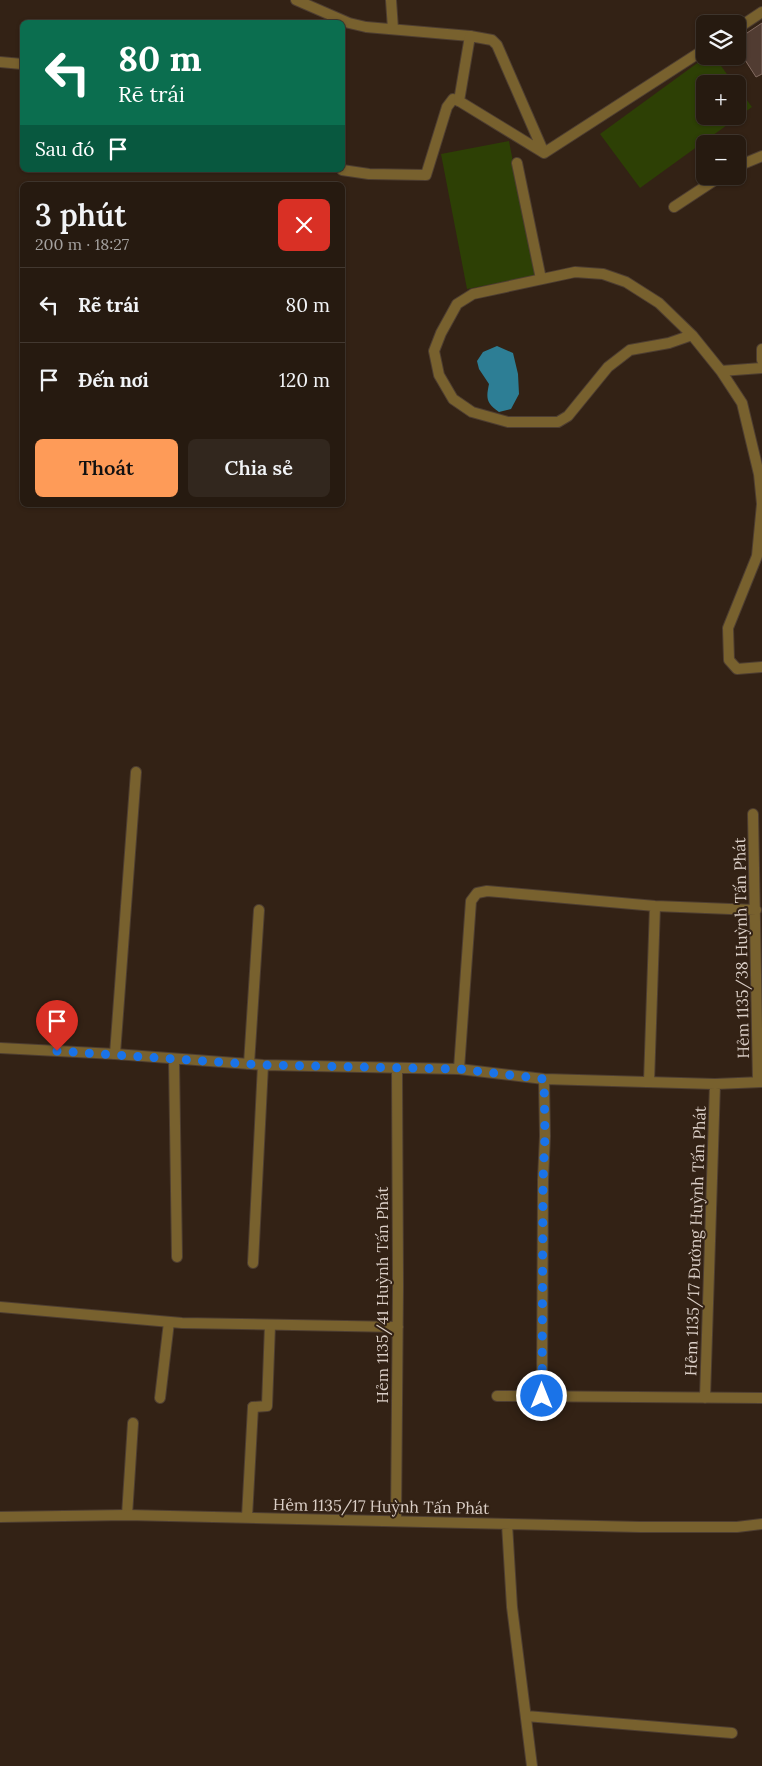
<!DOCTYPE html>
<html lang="vi">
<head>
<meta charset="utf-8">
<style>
  body { margin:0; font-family:Lora,serif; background:#32271e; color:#f1f3f6; height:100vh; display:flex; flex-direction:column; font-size:19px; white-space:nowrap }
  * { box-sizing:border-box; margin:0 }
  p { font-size:16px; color:#a4a19f }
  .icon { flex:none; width:28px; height:28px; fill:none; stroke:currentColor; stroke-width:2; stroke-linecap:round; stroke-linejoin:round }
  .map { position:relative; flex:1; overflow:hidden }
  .drawer { position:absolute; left:20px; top:182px; width:325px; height:325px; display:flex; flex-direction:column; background:#261a10; border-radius:8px; box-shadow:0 1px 4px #0004,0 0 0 1px #423830 }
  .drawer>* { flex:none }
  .guide { position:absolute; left:20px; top:20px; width:325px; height:152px; border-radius:8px; box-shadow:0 1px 4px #0004,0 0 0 1px #423830; background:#0b6e4f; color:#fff; overflow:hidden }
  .fabs { position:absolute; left:696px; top:15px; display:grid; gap:10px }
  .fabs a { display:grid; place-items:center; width:50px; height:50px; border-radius:8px; background:#261a10; box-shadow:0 1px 4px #0004,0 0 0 1px #423830; font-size:25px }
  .pin { position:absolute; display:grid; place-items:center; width:42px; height:42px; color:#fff; margin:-51px -21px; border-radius:50% 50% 50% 0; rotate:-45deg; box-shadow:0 0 5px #0007 }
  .pin .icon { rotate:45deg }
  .me { position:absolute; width:55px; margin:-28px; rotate:0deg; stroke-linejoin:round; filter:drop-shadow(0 0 4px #0008) }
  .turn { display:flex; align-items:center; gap:18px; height:105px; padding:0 15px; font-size:22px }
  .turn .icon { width:65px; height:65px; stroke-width:2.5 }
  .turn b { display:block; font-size:35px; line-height:42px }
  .then { display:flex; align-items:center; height:48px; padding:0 15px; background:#0003; gap:10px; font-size:19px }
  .round { display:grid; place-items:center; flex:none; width:52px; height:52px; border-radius:8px; background:#32271e }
  .summary { display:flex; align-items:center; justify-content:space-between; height:85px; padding:0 15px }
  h1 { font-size:30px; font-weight:600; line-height:38px }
  .action { display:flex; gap:10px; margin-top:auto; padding:10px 15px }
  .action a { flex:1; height:58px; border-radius:8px; background:#fe9b58; color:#111; font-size:20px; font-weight:600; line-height:58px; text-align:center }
  .action a+a { background:#32271e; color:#f1f3f6 }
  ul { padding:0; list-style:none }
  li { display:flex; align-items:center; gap:15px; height:75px; padding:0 15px; border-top:1px solid #423830 }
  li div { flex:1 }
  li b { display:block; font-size:19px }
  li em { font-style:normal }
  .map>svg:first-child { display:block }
  .green { fill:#2d4005 }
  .water { fill:#2d7e95 }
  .building { fill:#513c32; stroke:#836b61 }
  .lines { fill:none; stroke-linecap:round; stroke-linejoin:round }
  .service-casing { stroke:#4e3e31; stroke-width:12 }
  .minor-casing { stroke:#4e3e31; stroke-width:12 }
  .service { stroke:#78612e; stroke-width:10 }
  .minor { stroke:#78612e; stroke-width:10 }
  .route { stroke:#1a73e8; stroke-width:9; stroke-dasharray:0 16.2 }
  .labels { text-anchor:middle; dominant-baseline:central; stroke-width:4; stroke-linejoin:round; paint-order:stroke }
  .street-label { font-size:16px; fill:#dbcfc7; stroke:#332215 }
</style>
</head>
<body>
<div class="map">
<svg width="762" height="1766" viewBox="0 0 762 1766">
  <rect width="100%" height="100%" fill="#332215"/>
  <path class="green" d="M707,56h7l20,28h-29v32h33v-28l14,19 -112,81 -40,-54z
    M509,141l26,135 -68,13 -26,-135z"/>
  <path class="water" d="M497,346l16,7 5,21 1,20 -8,15 -12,3c-13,-9 -13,-14 -10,-28l-10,-15 -2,-8 6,-9z"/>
  <path class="building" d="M762,23v51l-6,3 -18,-28v-10z"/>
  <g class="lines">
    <defs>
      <path id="service" d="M296,0l53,23 17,4 104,9
        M391,0l2,29
        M0,62l22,2
        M517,163l24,116
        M738,166l24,-10
        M342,170l27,4 57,1 21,-68 6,-8 6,2
        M674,207l47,-31
        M692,335l-23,8 -39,7 -22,17 -40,49 -10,6h-50l-36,-10 -19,-13 -14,-24 -5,-24 7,-18 16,-29 16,-10 102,-22 28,2 23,8 33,21 33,32 29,36
        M762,349v11
        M762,368l-41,3 21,32 17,71 3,30 -5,52 -29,72 1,32 8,9 25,-2
        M115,1054l21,-282
        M249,1064l10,-154
        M160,1398l9,-76
        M253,1407l14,-1 3,-81
        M127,1515l6,-92"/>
      <path id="minor" d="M738,28l24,-16
        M544,153l-85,-52 11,-65 22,4 5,5 47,108 161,-104
        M753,814l5,268
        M0,1048l115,6 148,11 196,4 85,10 171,5 47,-2
        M174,1059l3,198
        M459,1069l12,-168 6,-8 10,-2 168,15 101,4
        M649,1082l6,-176
        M253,1263l10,-198
        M0,1307l182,16 216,4
        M497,1396l265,2
        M542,1396l1,-216 2,-44 -1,-57
        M705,1398l10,-314
        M0,1517l127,-2 513,12h97l25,-3
        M247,1517l6,-110
        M396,1521l2,-235 -1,-217
        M507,1524l5,83 20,159
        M526,1716l206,17"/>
    </defs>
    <use href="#service" class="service-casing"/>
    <use href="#minor" class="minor-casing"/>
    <use href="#service" class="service"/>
    <use href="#minor" class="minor"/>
  </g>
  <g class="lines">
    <path class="route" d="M57,1051l206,14 196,4 85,10 1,57 -2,44 -1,216"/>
  </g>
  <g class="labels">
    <g class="street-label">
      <text transform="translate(741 948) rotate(-91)">Hẻm 1135/38 Huỳnh Tấn Phát</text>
      <text transform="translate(695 1241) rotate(-88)">Hẻm 1135/17 Đường Huỳnh Tấn Phát</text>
      <text transform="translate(382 1295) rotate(-90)">Hẻm 1135/41 Huỳnh Tấn Phát</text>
      <text transform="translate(381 1506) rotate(1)">Hẻm 1135/17 Huỳnh Tấn Phát</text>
    </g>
  </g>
</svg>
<div class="fabs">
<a><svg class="icon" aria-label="layers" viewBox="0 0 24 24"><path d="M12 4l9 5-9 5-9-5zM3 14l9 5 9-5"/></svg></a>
<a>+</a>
<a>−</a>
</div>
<div class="pin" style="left:57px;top:1051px;background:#d93025"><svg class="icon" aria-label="arrive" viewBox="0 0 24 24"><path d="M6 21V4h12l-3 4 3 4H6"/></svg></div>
<svg class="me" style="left:542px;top:1396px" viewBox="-20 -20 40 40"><circle r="17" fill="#1a73e8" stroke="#fff" stroke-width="3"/><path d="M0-11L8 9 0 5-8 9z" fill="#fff"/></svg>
<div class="guide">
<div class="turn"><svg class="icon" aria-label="left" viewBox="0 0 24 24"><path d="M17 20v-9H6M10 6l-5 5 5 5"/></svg><div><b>80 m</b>Rẽ trái</div></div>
<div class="then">Sau đó<svg class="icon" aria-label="arrive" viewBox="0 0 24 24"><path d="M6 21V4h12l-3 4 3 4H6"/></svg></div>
</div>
<section class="drawer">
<div class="summary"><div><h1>3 phút</h1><p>200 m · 18:27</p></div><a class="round" style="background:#d93025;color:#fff"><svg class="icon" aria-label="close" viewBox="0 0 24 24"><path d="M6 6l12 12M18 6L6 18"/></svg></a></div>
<ul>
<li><svg class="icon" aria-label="left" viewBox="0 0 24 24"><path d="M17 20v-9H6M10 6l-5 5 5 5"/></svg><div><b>Rẽ trái</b></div><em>80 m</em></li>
<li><svg class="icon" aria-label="arrive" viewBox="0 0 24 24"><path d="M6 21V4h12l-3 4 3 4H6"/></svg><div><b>Đến nơi</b></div><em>120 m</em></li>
</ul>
<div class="action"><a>Thoát</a><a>Chia sẻ</a></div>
</section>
</div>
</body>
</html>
